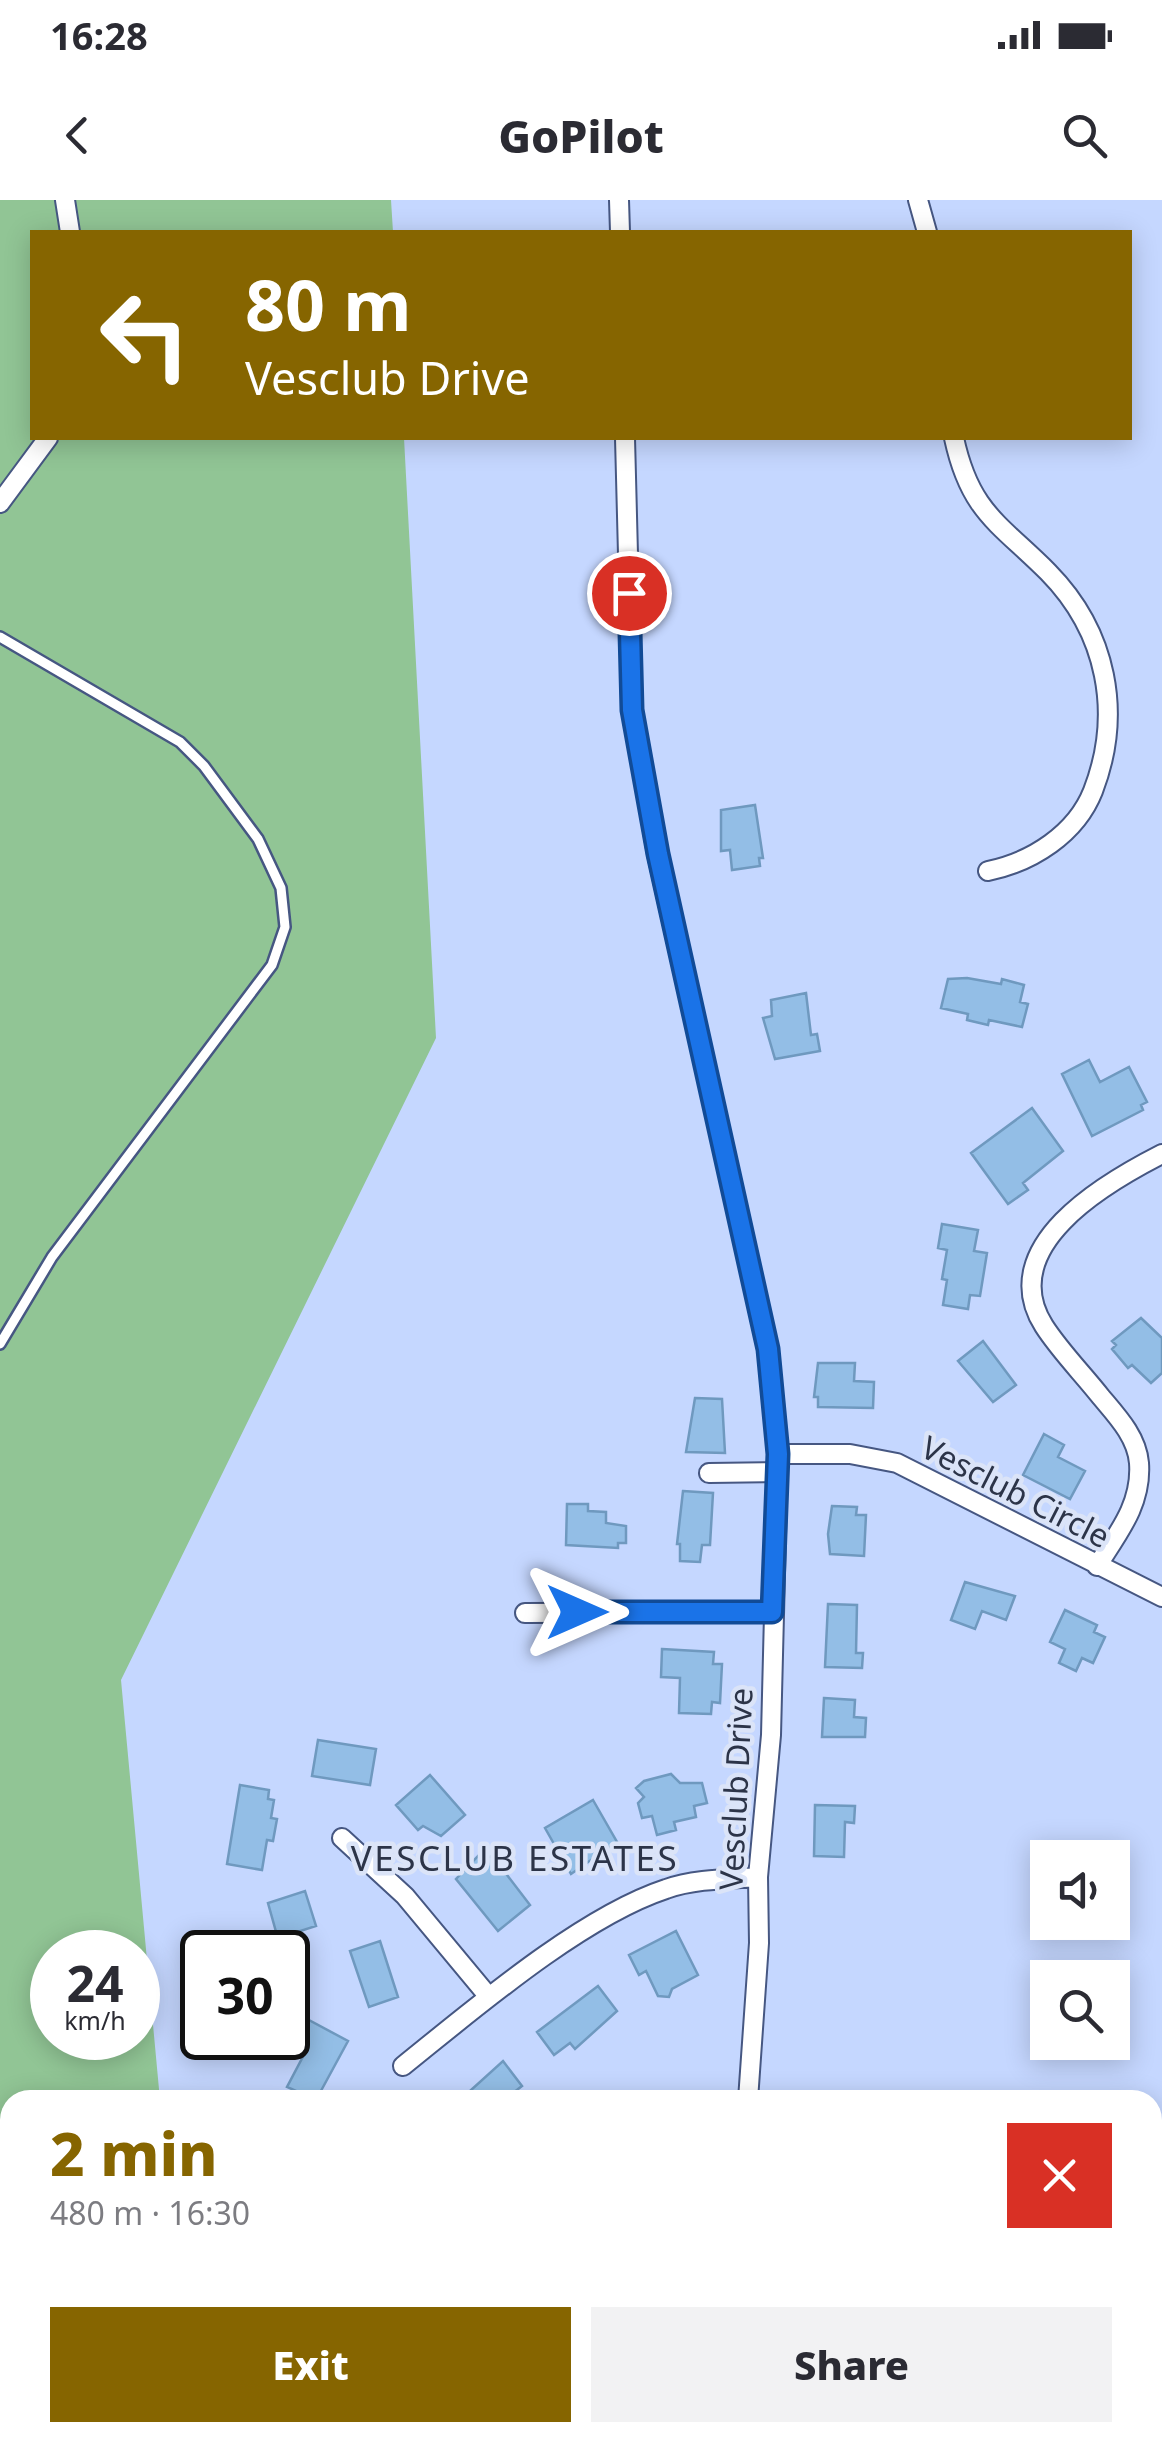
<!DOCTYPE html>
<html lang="en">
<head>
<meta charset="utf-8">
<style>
  body { margin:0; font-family:"Noto Sans",sans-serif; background:#f2f2f3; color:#2b2b33; height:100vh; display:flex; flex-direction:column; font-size:38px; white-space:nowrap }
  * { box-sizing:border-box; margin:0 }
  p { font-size:32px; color:#7c7c81 }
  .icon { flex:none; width:55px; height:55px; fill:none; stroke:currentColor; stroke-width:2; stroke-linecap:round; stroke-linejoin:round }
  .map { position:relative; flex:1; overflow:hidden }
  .sheet { position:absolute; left:0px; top:1890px; width:1162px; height:352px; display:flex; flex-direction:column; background:#fff; border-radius:30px 30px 0 0; box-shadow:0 5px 25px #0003 }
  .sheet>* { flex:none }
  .top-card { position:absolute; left:30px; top:30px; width:1102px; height:210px; border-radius:0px; box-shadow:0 5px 25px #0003; background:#866500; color:#fff; overflow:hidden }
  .fabs { position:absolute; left:1030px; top:1640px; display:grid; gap:20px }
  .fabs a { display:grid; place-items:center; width:100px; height:100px; border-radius:0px; background:#fff; box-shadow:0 5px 25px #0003; font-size:50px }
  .speed { position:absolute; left:30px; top:1730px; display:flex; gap:20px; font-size:50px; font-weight:700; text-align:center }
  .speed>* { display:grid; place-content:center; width:130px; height:130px; border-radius:50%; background:#fff; box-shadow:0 5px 25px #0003; line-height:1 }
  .speed small { font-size:25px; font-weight:400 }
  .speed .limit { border:5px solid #111; border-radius:15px; background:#fff; color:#111 }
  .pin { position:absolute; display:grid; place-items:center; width:85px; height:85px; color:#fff; margin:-42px; border:5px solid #fff; border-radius:50%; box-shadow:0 2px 10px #0007 }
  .me { position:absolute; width:110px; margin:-55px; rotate:90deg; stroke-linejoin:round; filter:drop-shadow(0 0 8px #0008) }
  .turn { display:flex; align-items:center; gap:35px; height:210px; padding:0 50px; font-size:45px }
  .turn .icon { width:130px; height:130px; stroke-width:2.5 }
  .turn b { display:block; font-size:70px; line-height:85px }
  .round { display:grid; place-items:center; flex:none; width:105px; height:105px; border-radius:0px; background:#f2f2f3 }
  .overview { display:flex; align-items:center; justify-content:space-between; height:170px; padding:0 50px }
  h1 { font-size:60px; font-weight:800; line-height:75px; color:#866500 }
  .action { display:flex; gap:20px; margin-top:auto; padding:20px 50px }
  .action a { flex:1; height:115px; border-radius:0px; background:#866500; color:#fff; font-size:40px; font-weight:800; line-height:115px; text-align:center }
  .action a+a { background:#f2f2f3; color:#2b2b33 }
  .status { display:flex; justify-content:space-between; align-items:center; height:70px; padding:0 50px; background:#fff; direction:ltr }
  .status svg { height:28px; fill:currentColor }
  header { display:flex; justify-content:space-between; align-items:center; height:130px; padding:0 50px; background:#fff; font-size:45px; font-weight:800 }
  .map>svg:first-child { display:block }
  .green { fill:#91c595; fill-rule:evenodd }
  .building { fill:#93bee6; stroke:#6f99bf; stroke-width:2.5 }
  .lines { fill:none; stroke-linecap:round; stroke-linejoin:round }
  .lane-casing { stroke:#465782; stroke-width:14 }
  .street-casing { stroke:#465782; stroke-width:22 }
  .lane { stroke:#fff; stroke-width:9 }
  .street { stroke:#fff; stroke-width:18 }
  .route-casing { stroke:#114b97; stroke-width:25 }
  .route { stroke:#1a73e8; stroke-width:18 }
  .labels { text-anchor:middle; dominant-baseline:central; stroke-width:9; stroke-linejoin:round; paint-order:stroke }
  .street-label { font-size:32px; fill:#2c3448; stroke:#dbe4f8 }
  .neighbourhood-label { font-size:35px; letter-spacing:2.5px; fill:#2c3448; stroke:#dbe4f8 }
</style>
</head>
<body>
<div class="status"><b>16:28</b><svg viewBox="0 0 49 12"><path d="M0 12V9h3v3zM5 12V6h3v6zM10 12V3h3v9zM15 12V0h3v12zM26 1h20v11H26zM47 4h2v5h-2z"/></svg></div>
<header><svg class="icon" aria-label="back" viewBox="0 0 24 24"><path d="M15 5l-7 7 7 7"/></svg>GoPilot<svg class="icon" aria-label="search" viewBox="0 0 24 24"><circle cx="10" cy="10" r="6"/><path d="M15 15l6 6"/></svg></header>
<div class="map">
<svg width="1162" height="2242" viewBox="0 0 1162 2242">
  <rect width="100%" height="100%" fill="#c5d7ff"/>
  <path class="green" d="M0,0h391l2,32h-361v206h372l32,600 -315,642 39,420h-150v332l83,1 -13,9h-80zM52,1752h86v86h-86z"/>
  <path class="building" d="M755,605l8,53h-4l1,8 -28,4 -2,-20 -9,1v-41z
    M967,778l34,6 1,-5 22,6 -4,17 8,2 -6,23 -33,-7 -1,5 -21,-5 1,-6 -27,-6 7,-29z
    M806,793l5,42 6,-1 3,17 -45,8 -12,-41 9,-2 -1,-16z
    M1089,860l11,22 29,-15 18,35 -6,3 2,5 -51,26 -30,-62z
    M1032,908l31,43 -40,32 5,7 -20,14 -37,-51z
    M942,1024l36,6 -4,21 13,2 -7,43 -10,-1 -2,14 -25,-4 4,-25 -5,-1 5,-29 -9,-2z
    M1141,1118l21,20v35l-11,10 -19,-18 -4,3 -16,-19 4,-4 -4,-4z
    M983,1141l33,44 -23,17 -35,-41z
    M818,1163h37l-1,18 20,1 -1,26 -55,-1v-10h-4z
    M695,1198l27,1 3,54 -39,-1z
    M1044,1234l20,11 -6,12 27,14 -15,28 -47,-24z
    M683,1291l30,2 -3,52h-8l-2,17 -20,-1v-17h-3z
    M567,1304h21v7l18,1v11l20,3v17h-8v5l-52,-3z
    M832,1306l25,1 -1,8h10l-2,41 -34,-2 -2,-20z
    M965,1382l50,14 -9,24 -24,-9 -7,18 -24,-9z
    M828,1404l29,1 -1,48h7l-1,15 -37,-1z
    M1065,1410l32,15 -3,7 11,5 -12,26 -11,-5 -6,13 -17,-8 6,-14 -15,-7z
    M662,1449l52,3 -1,12h9l-2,39 -8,-1 -1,12 -32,-1 1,-35 -19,-1z
    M824,1498l31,2 -1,17 12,1 -1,19h-43z
    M318,1540l58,9 -6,36 -58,-9z
    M671,1574l9,9h22l5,20 -13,3 2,11 -22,5 2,8 -19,5 -5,-19 -10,2 -4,-15 6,-6 -8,-9 8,-7z
    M430,1575l35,40 -24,21 -18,-10 -5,4 -22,-25z
    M240,1585l29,5 -1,9 6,1 -3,18 6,1 -4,22 -6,-1 -5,30 -35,-6z
    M593,1600l24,42 -46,32 -26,-46z
    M815,1605l40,1 -1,17 -9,-1 -1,35 -30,-1z
    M481,1653l4,5 15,-4 4,17 26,34 -32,26 -42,-52z
    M305,1691l11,35 -19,6 2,8 -19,6 -12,-43z
    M676,1731l22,44 -26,14 -3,8 -11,-1 -12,-25 -7,4 -10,-20z
    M380,1741l18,56 -29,10 -19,-56z
    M598,1786l19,25 -42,38 -5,-6 -16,12 -17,-23z
    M294,1812l54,29 -32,59 -29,-13 21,-40 -20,-10z
    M503,1861l19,25 -18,14h-44z"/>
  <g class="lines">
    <defs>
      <path id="lane" d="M0,437l180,105 24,24 54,73 23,49 4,39 -13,38 -220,292 -52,87"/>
      <path id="street" d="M65,0l5,32
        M619,0l1,32
        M918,0l9,32
        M625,238l7,272 25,144 111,495 10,105 -7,281 -13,142 1,66 -11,157
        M954,238c16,74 45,85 94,134 59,60 75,141 45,219 -17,43 -61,71 -105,80
        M0,303l48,-65
        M778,1254h72l47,9 265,134
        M709,1273l67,-1
        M1097,1366c21,-33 45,-62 42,-103 -2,-26 -22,-47 -38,-66 -18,-23 -41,-46 -57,-71 -50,-79 61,-143 118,-172
        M525,1413l247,-1
        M342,1638l63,58 84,101
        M403,1866c71,-57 178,-149 263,-177 28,-10 63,-10 92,-12
        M796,2232l3,10
        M496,2242l12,-10"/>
    </defs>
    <use href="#lane" class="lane-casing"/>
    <use href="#street" class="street-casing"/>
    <use href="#lane" class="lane"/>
    <use href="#street" class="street"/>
  </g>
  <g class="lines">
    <defs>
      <path id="route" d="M577,1412h195l6,-158 -10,-105 -110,-495 -26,-144 -3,-117"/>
    </defs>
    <use href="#route" class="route-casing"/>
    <use href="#route" class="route"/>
  </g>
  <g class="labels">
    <g class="street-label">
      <text transform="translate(1016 1291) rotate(27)">Vesclub Circle</text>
      <text transform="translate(735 1589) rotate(-87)">Vesclub Drive</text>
    </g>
    <g class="neighbourhood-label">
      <text x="515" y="1657">VESCLUB ESTATES</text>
    </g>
  </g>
</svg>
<div class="fabs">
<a><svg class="icon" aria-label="sound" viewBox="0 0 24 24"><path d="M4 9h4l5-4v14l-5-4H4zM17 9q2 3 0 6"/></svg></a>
<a><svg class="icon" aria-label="search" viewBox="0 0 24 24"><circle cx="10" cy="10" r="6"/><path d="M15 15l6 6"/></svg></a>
</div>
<div class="speed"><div>24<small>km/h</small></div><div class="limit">30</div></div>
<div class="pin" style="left:629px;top:393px;background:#d93025"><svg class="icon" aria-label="arrive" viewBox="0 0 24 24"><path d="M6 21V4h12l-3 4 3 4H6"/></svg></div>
<svg class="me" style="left:577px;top:1412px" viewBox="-20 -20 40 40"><path d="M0-17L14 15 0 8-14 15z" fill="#1a73e8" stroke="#fff" stroke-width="4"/></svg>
<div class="top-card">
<div class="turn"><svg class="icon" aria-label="left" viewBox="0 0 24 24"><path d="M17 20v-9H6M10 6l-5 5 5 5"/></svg><div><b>80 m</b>Vesclub Drive</div></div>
</div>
<section class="sheet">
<div class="overview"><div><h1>2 min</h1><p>480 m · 16:30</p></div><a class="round" style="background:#d93025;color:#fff"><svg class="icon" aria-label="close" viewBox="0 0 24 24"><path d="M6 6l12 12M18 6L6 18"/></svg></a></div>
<div class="action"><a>Exit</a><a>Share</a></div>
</section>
</div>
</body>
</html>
